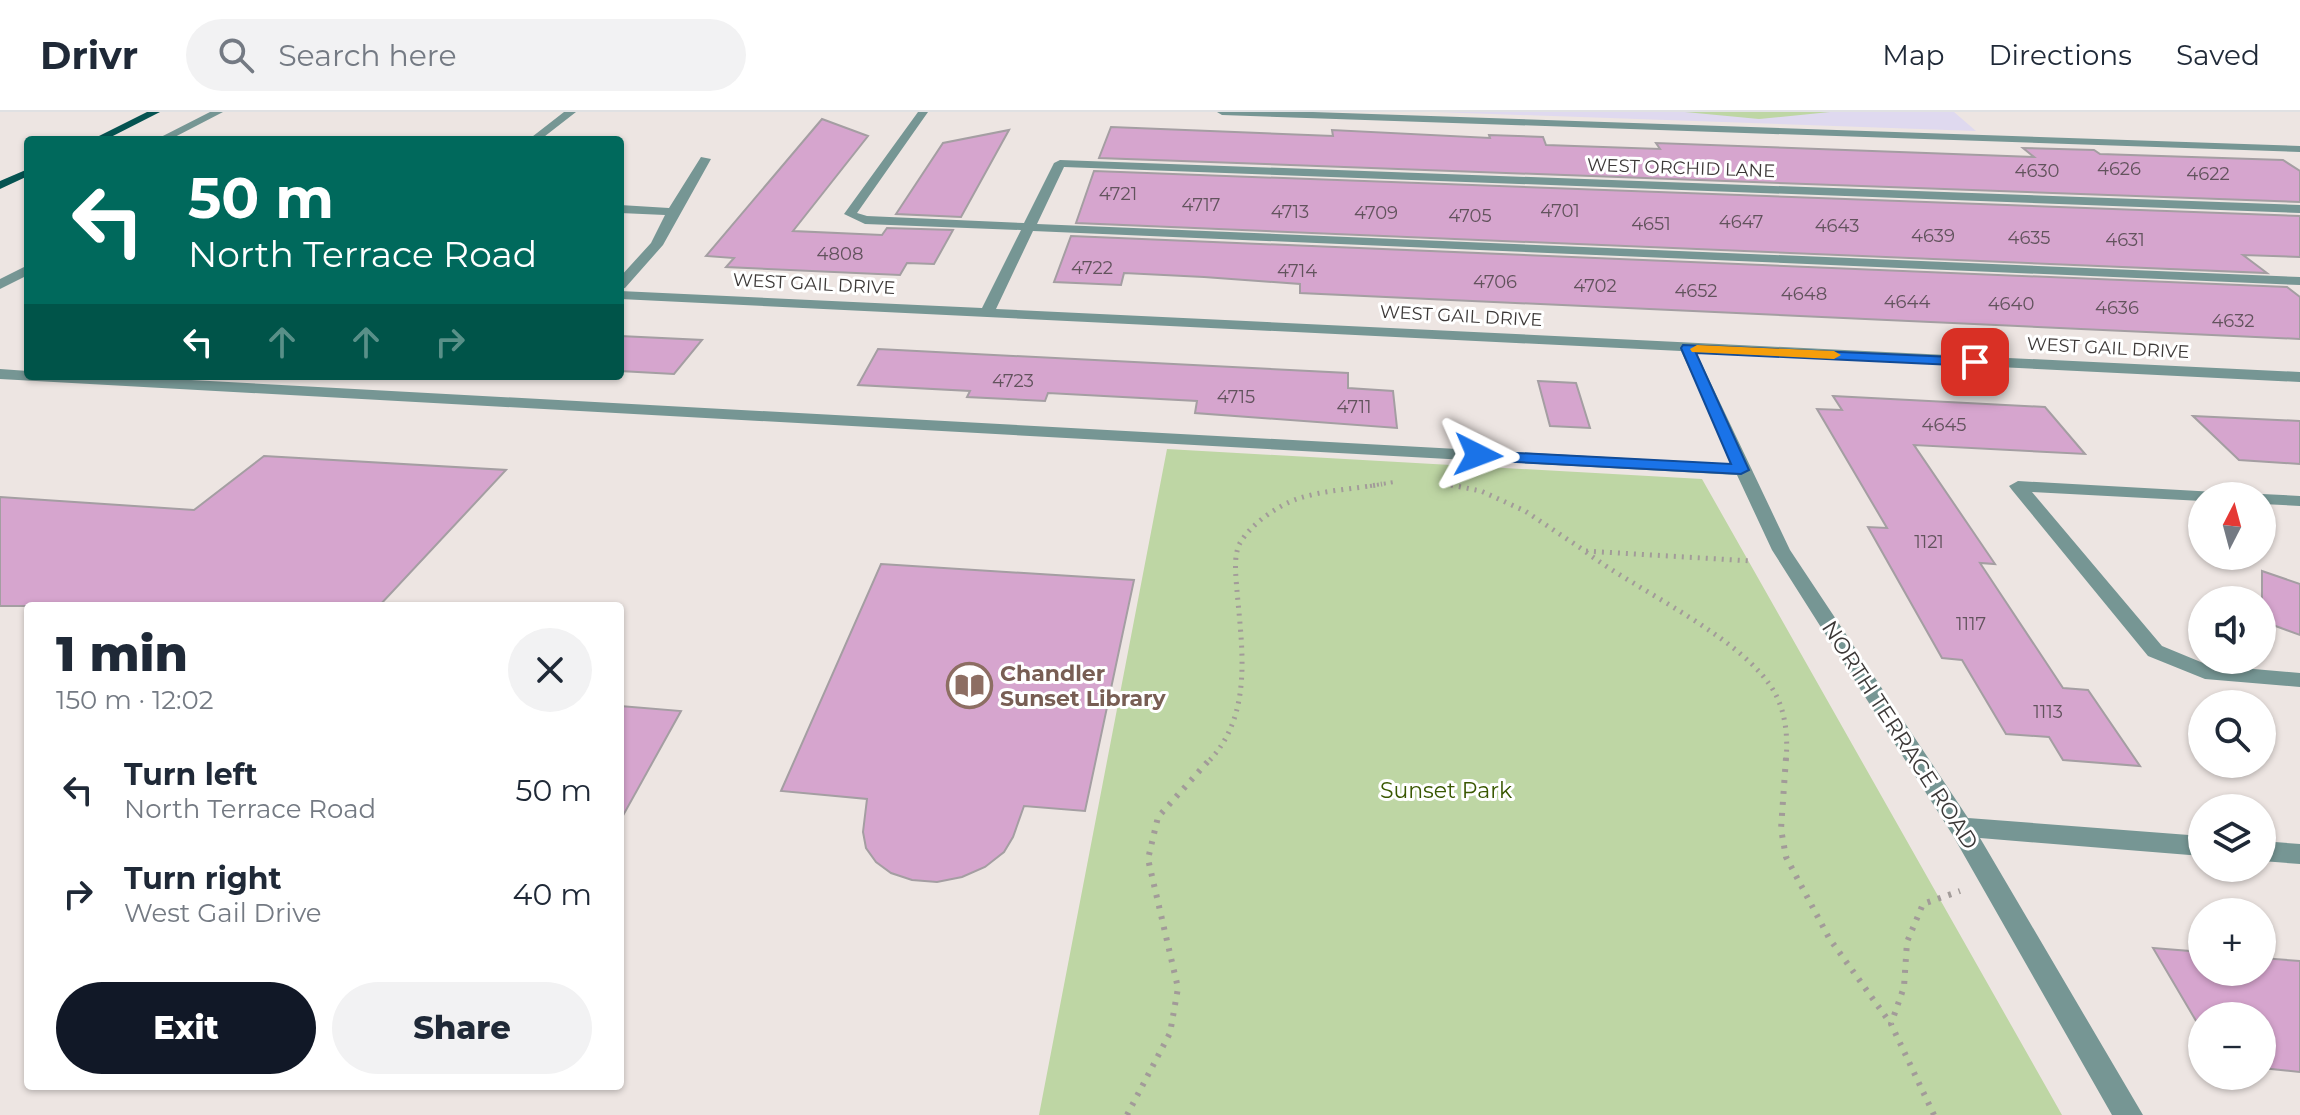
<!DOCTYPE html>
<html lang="en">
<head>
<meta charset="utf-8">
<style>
  body { margin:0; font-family:Montserrat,sans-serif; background:#f2f2f3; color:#1f2937; height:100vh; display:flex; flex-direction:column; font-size:30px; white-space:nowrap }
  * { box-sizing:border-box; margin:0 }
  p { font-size:26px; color:#747a83 }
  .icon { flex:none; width:44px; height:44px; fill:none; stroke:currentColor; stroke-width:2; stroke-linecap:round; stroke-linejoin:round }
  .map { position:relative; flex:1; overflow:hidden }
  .panel { position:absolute; left:24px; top:490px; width:600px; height:488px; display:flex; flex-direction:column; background:#fff; border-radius:8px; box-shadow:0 2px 6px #0004 }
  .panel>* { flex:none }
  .top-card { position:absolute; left:24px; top:24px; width:600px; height:244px; border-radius:8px; box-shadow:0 2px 6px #0004; background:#00695c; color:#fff; overflow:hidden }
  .needle { width:52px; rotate:6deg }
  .buttons { position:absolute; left:2188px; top:370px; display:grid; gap:16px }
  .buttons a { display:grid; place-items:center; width:88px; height:88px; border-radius:50%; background:#fff; box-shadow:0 2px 6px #0004; font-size:40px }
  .pin { position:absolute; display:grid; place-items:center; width:68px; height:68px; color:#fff; margin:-34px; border-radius:16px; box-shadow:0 4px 12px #0006 }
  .me { position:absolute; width:88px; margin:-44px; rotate:93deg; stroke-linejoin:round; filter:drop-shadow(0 0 6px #0008) }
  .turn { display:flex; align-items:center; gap:28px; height:168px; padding:0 32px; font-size:36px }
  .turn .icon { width:104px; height:104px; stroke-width:2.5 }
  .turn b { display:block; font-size:56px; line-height:68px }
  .lanes { display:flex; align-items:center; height:76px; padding:0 32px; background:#0003; justify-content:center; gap:40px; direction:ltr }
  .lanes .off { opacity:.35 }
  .round { display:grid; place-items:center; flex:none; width:84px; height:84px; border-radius:42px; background:#f2f2f3 }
  .overview { display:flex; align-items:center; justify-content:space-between; height:136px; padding:0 32px }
  h1 { font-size:48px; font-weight:800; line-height:60px }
  .primary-button { display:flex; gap:16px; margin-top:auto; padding:16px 32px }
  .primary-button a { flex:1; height:92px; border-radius:48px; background:#111827; color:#fff; font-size:32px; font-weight:800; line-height:92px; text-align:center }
  .primary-button a+a { background:#f2f2f3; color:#1f2937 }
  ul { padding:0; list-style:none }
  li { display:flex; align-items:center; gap:24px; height:104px; padding:0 32px }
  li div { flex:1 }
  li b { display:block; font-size:30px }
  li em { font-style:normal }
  header { display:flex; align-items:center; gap:48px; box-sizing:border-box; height:112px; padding:0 40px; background:#fff; border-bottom:2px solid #e0e1e3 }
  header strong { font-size:38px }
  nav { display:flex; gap:44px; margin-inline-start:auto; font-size:28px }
  .search { width:560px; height:72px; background:#f2f2f3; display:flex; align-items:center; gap:20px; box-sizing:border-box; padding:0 28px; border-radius:44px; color:#747a83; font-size:30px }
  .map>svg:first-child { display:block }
  .education { fill:#dfd9ef }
  .green { fill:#bed6a4 }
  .building { fill:#d6a5ce; stroke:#a49ea2; stroke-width:2 }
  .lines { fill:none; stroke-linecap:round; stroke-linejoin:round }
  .path-far2 { stroke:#a29b99; stroke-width:4; stroke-dasharray:2 5; stroke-linecap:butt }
  .path-far1 { stroke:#a29b99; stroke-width:5; stroke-dasharray:2 6; stroke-linecap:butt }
  .path { stroke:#a29b99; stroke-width:6; stroke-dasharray:3 8; stroke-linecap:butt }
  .minor { fill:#769694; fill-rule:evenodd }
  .major { fill:#055351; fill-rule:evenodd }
  .route { fill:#1a73e8; stroke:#114b97; stroke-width:2 }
  .slow { fill:#f59e0b }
  .labels { text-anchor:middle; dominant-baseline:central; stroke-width:6; stroke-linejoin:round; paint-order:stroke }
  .far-street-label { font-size:18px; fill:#3c3837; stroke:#fff }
  .number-label { font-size:18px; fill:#62535d }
  .education-label { font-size:22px; font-weight:bold; fill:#785e54; stroke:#fff; text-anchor:start }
  .street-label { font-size:22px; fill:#3c3837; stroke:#fff }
  .park-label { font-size:22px; fill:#395701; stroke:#fff }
</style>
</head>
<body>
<header>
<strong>Drivr</strong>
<div class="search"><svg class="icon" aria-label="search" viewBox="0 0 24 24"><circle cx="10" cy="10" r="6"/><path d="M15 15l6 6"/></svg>Search here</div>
<nav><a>Map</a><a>Directions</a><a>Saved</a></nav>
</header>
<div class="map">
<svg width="2300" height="1003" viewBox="0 0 2300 1003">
  <rect width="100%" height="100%" fill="#ede5e2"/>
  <path class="education" d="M1436,0h518l22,19z"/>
  <path class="green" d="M1685,0h145l-71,7z
    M1167,337l535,30 360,636h-1023z"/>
  <path class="building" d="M822,7l46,17 -75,95 89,4 5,-7 66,2 -19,34 -27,-1 -7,12 -174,-8 8,-9 -28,-2z
    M1111,15l222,9 -1,-6 158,8 -1,-3 54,2 3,8 114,4 -4,-6 378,14 -11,-9 71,2 6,4 183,6 17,11v31l-1201,-44z
    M1009,18l-48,87 -65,-3 47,-71z
    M1094,59l1206,45v41l-57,-2 24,18 -1191,-50z
    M1071,124l1216,51 13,10v42l-1000,-46v-9l-96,-7 -80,-4 -3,12 -67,-3z
    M620,224l82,4 -28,34 -54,-3z
    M878,237l470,24v15l45,3 4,37 -202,-15 2,-12 -149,-8 -3,8 -78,-4 3,-6 -112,-6z
    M1538,269l38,2 14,45 -40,-2z
    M1833,284l212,11 40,47 -171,-9 81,119 -15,-1 83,125 25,2 52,76 -77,-6 -14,-23 -43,-3 -44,-74 -20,-2 -74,-131 19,1 -70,-119 25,1z
    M2193,304l107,5v43l-61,-4z
    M264,344l242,14 -127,136h-379v-109l194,13z
    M881,452l253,16 -49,231 -61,-5 -11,31 -9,15 -19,15 -23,10 -25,5 -25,-2 -21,-7 -15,-11 -10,-14 -3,-16 4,-33 -86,-8z
    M2262,459l38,13v51l-38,-14z
    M620,594l61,5 -61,110z
    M2153,836l49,4v20h60v-14l38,3v111l-38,-4v-52h-60v15z"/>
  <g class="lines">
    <path class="path-far2" d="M1451,373l6,1
      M1370,374l24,-4"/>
    <path class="path-far1" d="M1451,373l30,6 44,20 60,40 167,10
      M1586,440c51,39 161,87 190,143 10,20 12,43 10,65
      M1210,648c43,-47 32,-111 27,-169 -1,-14 -4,-35 3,-48 11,-19 37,-37 57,-44 26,-9 58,-10 85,-15"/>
    <path class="path" d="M1786,646l-5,71 5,28 43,81 62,86
      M1127,1003l43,-82 8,-45 -30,-129 10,-42 53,-59
      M1934,1003l-43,-91 13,-37 3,-45 16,-38 37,-13"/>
    <path class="minor" d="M210,0h13l-54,28h-14z
      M564,0h12l-36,28h-12z
      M918,0h10l-71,101 10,3 157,7 30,-60 6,-3 1240,45v8l-1236,-46 -27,57 1263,53v8l-1267,-54 -37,78 1304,63v10l-604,-30 94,198 178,268 234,18v20l-222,-18 163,277h-31l-160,-281 -180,-284 -35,-75 -1737,-96v-10l28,2v5h89l1616,88 -52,-113 -1061,-52v-8l362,17 39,-78 -156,-6 -21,-10z
      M1217,0h96l987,34v6l-1078,-37z
      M701,45l10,2 -48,86 -38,43 -5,1v-12l31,-34 14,-28 -45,-2v-8l49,3z
      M28,153v10l-28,14v-10z
      M2018,369l198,11 3,4h-17v5l-170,-9 130,154 46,19 92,8v14l-95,-8 -57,-23 -136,-166 -3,-4z
      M2262,382l38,2v10l-38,-2v-8h-7z
      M2262,729l38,3v20l-38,-3z"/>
    <path class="major" d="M147,0h13l-55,28h-14z
      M28,57v7l-28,13v-8z"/>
  </g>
  <path class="route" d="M1683,233l292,13 7,4 -7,4 -279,-13 53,117 -8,4 -263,-14 -8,-5 8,-4 253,13 -50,-116z"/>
  <path class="slow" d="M1697,233l137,6 7,4 -7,4 -142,-7 -2,-3z"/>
  <defs>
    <symbol id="library-ring" viewBox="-11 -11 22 22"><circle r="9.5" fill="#fff" stroke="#8d6e63" stroke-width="1.5"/><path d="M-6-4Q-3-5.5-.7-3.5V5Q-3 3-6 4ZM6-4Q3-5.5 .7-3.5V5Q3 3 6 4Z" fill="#8d6e63"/></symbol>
  </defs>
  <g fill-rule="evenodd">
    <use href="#library-ring" x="944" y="548" width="51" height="51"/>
  </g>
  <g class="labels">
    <g class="far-street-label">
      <text transform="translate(1681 56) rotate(2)">WEST ORCHID LANE</text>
      <text transform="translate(814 172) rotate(3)">WEST GAIL DRIVE</text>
      <text transform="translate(1461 204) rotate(3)">WEST GAIL DRIVE</text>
      <text transform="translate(2108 236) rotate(3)">WEST GAIL DRIVE</text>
    </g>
    <g class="number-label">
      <text x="2119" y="57">4626</text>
      <text x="2037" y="59">4630</text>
      <text x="2208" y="62">4622</text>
      <text x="1118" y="82">4721</text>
      <text x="1201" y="93">4717</text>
      <text x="1560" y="99">4701</text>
      <text x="1290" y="100">4713</text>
      <text x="1376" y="101">4709</text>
      <text x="1470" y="104">4705</text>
      <text x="1741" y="110">4647</text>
      <text x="1651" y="112">4651</text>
      <text x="1837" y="114">4643</text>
      <text x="1933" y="124">4639</text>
      <text x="2029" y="126">4635</text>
      <text x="2125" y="128">4631</text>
      <text x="840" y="142">4808</text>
      <text x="1092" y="156">4722</text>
      <text x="1297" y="159">4714</text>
      <text x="1495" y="170">4706</text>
      <text x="1595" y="174">4702</text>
      <text x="1696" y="179">4652</text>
      <text x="1804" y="182">4648</text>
      <text x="1907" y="190">4644</text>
      <text x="2011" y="192">4640</text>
      <text x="2117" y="196">4636</text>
      <text x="2233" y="209">4632</text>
      <text x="1013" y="269">4723</text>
      <text x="1236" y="285">4715</text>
      <text x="1354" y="295">4711</text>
      <text x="1944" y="313">4645</text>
      <text x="1929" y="430">1121</text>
      <text x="1971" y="512">1117</text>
      <text x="2048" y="600">1113</text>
    </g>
    <g class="education-label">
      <text x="1000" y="561">Chandler<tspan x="1000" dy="25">Sunset Library</tspan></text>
    </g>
    <g class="street-label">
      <text transform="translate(1900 623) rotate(57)">NORTH TERRACE ROAD</text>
    </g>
    <g class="park-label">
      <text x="1446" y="678">Sunset Park</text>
    </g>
  </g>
</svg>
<div class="buttons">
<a><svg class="needle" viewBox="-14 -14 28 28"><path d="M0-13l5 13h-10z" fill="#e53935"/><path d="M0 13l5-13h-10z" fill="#747a83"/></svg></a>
<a><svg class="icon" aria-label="sound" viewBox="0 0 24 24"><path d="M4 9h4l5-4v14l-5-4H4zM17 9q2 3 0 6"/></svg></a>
<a><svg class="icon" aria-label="search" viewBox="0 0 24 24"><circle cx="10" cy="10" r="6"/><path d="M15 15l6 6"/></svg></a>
<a><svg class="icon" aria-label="layers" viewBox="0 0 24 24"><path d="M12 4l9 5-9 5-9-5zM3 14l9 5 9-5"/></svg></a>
<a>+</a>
<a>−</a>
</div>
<div class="pin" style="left:1975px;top:250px;background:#d93025"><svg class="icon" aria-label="arrive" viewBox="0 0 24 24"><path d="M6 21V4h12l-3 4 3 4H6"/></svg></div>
<svg class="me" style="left:1478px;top:343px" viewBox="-20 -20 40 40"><path d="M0-17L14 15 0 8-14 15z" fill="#1a73e8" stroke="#fff" stroke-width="4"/></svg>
<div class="top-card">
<div class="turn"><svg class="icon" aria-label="left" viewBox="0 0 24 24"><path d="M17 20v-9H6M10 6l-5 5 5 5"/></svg><div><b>50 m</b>North Terrace Road</div></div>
<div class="lanes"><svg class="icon" aria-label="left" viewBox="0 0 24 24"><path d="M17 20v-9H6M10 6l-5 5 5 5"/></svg><svg class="icon off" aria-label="ahead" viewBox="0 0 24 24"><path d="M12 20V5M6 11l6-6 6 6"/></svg><svg class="icon off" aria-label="ahead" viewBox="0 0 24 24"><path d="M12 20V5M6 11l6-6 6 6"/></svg><svg class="icon off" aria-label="right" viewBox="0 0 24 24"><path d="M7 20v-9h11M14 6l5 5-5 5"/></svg></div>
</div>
<section class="panel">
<div class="overview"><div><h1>1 min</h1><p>150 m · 12:02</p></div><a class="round"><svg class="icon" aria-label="close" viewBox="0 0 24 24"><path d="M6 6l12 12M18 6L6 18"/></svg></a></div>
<ul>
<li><svg class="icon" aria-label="left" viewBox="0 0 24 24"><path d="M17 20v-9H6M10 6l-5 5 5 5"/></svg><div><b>Turn left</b><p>North Terrace Road</p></div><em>50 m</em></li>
<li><svg class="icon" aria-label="right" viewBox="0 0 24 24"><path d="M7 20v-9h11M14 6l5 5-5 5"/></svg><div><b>Turn right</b><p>West Gail Drive</p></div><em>40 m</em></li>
</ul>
<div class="primary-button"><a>Exit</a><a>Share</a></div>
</section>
</div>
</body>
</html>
